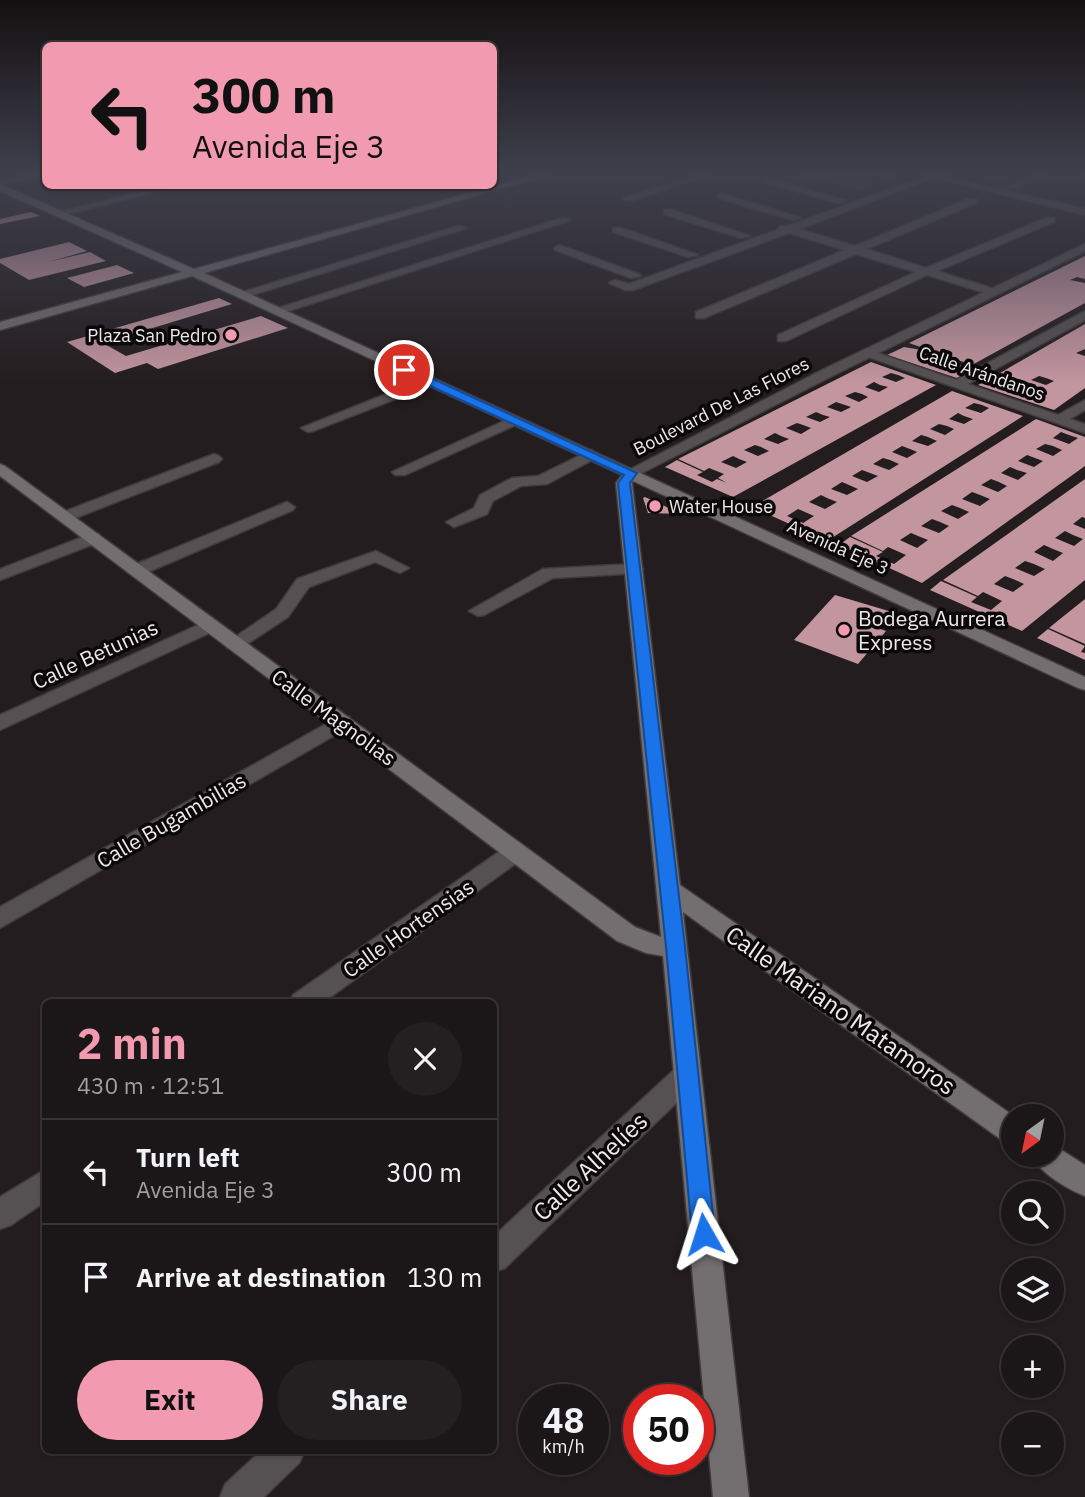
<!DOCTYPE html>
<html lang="en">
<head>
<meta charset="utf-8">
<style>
  body { margin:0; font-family:"IBM Plex Sans",sans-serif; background:#241f20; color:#f1f3f6; height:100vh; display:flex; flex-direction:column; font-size:26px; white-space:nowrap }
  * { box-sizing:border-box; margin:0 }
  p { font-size:23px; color:#a09fa1 }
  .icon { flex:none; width:38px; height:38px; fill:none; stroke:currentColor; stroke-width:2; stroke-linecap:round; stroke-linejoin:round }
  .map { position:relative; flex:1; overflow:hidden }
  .drawer { position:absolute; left:42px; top:999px; width:455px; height:455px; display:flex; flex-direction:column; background:#1b1617; border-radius:10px; box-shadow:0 2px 5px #0004,0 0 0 2px #393536 }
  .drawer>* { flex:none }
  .hud { position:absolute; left:42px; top:42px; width:455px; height:147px; border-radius:10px; box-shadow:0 2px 5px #0004,0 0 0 2px #393536; background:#f29ab0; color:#111; overflow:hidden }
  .needle { width:46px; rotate:213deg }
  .tools { position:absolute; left:1001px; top:1104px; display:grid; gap:14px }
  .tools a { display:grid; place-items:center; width:63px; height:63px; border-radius:50%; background:#1b1617; box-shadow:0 2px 5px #0004,0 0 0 2px #393536; font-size:35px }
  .speed { position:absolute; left:518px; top:1384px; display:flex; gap:14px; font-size:35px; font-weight:700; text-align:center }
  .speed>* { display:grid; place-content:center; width:91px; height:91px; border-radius:50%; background:#1b1617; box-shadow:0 2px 5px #0004,0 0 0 2px #393536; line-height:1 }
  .speed small { font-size:18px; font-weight:400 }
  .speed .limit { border:10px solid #d22; background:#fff; color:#111 }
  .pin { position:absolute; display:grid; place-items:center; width:60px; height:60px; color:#fff; margin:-30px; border:4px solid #fff; border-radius:50%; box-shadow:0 2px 7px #0007 }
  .me { position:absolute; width:77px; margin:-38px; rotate:354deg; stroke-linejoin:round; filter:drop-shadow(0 0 5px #0008) }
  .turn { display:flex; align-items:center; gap:24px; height:147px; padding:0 35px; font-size:32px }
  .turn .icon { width:91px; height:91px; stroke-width:2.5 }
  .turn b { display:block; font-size:49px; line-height:60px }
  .round { display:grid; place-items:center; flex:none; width:74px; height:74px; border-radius:37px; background:#241f20 }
  .headline { display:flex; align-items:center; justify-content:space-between; height:119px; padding:0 35px }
  h1 { font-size:42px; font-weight:800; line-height:52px; color:#f29ab0 }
  .button { display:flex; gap:14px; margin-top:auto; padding:14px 35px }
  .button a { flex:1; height:80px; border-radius:42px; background:#f29ab0; color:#111; font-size:28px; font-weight:800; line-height:80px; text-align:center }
  .button a+a { background:#241f20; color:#f1f3f6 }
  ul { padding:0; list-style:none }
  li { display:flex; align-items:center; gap:21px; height:105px; padding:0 35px; border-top:2px solid #393536 }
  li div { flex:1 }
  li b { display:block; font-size:26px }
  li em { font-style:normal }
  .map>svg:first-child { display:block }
  .green { fill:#4c3037 }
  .building { fill:#c2959f; fill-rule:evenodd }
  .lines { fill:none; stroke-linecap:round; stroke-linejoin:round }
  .minor-casing { stroke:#403a3b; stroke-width:3 }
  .tertiary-casing { stroke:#403a3b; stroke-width:3 }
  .secondary-casing { stroke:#403a3b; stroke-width:3 }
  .minor { fill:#555152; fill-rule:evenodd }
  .tertiary { fill:#555152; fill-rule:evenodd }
  .secondary { fill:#736e6f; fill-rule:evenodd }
  .route { fill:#1a73e8; stroke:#114b97; stroke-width:2 }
  .poi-dot { fill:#f29ab0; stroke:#0b0809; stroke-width:2.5 }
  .labels { text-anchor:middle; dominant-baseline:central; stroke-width:7; stroke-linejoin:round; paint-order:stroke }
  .far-poi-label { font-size:18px; fill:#eee9ea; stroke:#0b0809; text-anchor:end }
  .far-street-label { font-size:18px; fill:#eee9ea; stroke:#0b0809 }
  .poi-label { font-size:21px; fill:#eee9ea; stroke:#0b0809; text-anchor:start }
  .street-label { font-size:21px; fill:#eee9ea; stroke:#0b0809 }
  .near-street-label { font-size:24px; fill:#eee9ea; stroke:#0b0809 }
</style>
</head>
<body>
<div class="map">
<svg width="1085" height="1497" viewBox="0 0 1085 1497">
  <rect width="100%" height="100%" fill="#241d1f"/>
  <path class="green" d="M794,174h107l-44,16z"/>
  <path class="building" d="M31,212l9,4 -40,8v-5z
    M69,242l18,9 -39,11 42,-10 16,9 -77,19 -29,-17v-4z
    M1085,256v23l-8,-2 -7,3 15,3v20l-113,62 -63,-22z
    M117,265l17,8 -50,14 -17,-9z
    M219,298l13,6 -129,39 23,13 135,-40 27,12 -130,41 -11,-6 -32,10 -48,-31z
    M1085,324v25l-9,4 9,3v32l-31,22 -76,-25 16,-9 8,3 3,-3 26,12 5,-3 -36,-12zM1039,376l7,2 8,3 -8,4 -15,-5z
    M904,347l24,4 -4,2 13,5 4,-2 14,4 -3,2 13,5h11l-19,11 -70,-23z
    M871,362l65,23 -203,112 -68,-30 12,-7 26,12 -6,3 15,7 5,-3 10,4 -9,-5 6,-4 -15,-6 -5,3 -26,-12zM891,373l7,2 7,3 -9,4 -14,-5zM874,382l6,3 8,2 -9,5 -14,-5zM855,392l7,2 6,3 -9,5 -14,-6zM836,402l15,5 -10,5 -14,-5zM816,412l7,3 7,2 -10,5 -14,-5zM797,423l6,2 8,3 -10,6 -15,-6zM775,433l6,3 8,3 -11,5 -14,-5zM755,445l6,2 8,4 -11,5 -14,-6zM733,456l6,3 8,3 -11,6 -15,-6z
    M952,391l71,25 -196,125 -75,-34zM974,403l8,2 7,3 -8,5 -16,-5zM958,413l6,3 9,3 -9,5 -15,-5zM939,424l8,2 7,3 -9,6 -15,-6zM921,435l7,2 9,4 -9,5 -16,-5zM902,446l8,3 7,3 -10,6 -15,-6zM883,458l7,2 9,4 -10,6 -16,-6zM862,470l16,6 -11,6 -15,-6zM842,482l7,3 9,4 -11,6 -16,-6zM821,495l6,3 10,4 -12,7 -16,-7zM798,509l7,3 9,4 -11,7 -16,-7z
    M1036,419l49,18v29l-163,117 -83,-38 11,-8 33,15 -7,4 18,8 12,-9 -18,-8 -5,4 -32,-15zM1061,432l8,3 9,3 -9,6 -16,-6zM1045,444l8,2 9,4 -9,6 -17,-7zM1027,455l16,6 -9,6 -16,-6zM1010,467l7,3 10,3 -9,7 -17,-7zM991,479l8,3 8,4 -9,6 -17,-7zM972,492l8,3 10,4 -10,7 -18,-7zM952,505l8,3 9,4 -11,7 -17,-8zM932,519l8,3 9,4 -10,7 -18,-7zM911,533l7,3 10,4 -11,8 -17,-8z
    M1085,479v39l-3,-1 -9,7 12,5v51l-63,51 -92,-41 11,-9 36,16 -6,5 20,8 11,-9 -19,-9 -5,4 -35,-16zM1065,531l8,4 10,4 -9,7 -19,-8zM1044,545l9,4 10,4 -10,8 -19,-9zM1025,561l9,3 11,5 -11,7 -19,-8zM1005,576l8,3 11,5 -11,8 -19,-8z
    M645,497l37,17 -34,-1 -5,-15z
    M835,595l57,17 -12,17 6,2 -28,33 -64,-24z
    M1085,599v45l-36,-16 11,-9z
    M1048,629l37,17 -4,6 4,1v7l-48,-22z"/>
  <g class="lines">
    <defs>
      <path id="minor" d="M29,174h16l-45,12v-6z
        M699,174h14l-83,27 -8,-2z
        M931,174h13l-145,55 56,17 113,-47h8v4l-110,46 60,19 120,-50h8v4l-117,49 60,19v4h-8l-62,-19 -141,66h-8v-6l138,-63 -60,-18 -152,64h-8v-6l149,-62 -56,-17 -156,57h-8l-16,-7 6,-3 14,4 150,-55 1,-3h8z
        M1037,174h12l-33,15 -8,-2z
        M763,178h6l78,23 -9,2 -75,-21z
        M165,186h15l-120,30 -5,-3z
        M718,194h6l77,24 -9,2 -74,-22z
        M664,210h8l78,26 -9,2 -77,-24z
        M562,218l9,2 -289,93 -10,-3z
        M458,226l9,2 -221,69 -10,-3z
        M613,228h8l77,27 -10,2 -75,-25z
        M559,245l80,29 2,2 -10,2 -76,-28 -1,-2z
        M1085,311v9l-117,64 90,31 27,-15v10l-15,9 15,5v9l-225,-79 2,-3h10l84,29z
        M429,377l5,1v6l-121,47 -5,1 -7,-4z
        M515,416l7,4 -2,3 -115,52h-10l-3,-3z
        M591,450l8,5 -3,3 -49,26 -26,2 -28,15 -6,13 -33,13 -8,-5 28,-14 6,-13 32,-17 26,-2z
        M214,454l5,2 3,3 -3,3 -149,58 -6,2 -8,-5 2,-3z
        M287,502l8,5 -2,3 -152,65 -6,1 -9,-5 3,-4z
        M93,533l6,1 2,4 -2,4 -99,38v-11z
        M376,551l33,17 -9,5 -25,-11 -66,25 -21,30 -47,31h-14l-2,-4 51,-35 21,-30z
        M634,564l6,1 3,4 -3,4 -87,5 -69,37 -6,1 -9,-5 74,-42z
        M342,715l7,2 3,5 -3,5 -349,201v-21z
        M514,845l8,2 4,6 -4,6 -200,144h-33l4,-8 213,-148z
        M687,1063l10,4 4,8 -4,8 -192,185 -11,4v-36l183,-169z
        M46,1169v32l-35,24 -11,4v-32z
        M261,1451h44l-6,12 -35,34h-44l5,-13z"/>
      <path id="tertiary" d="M919,174h16l150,35v6z
        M1085,244v7l-251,124 -198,101h-10l-3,-3 201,-104z
        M209,620l7,2 2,4 -2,4 -216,100v-15z"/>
      <path id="secondary" d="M538,174h14l-348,99 881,404v13l-7,-2 -445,-207 -1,2 48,402 334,231 -1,29 -10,-4 -320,-229 66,585h-36l-50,-541 -17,-3 -29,-12 -617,-465v-12l5,2 630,461 26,10 -45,-454 6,-8 -430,-199 -192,54v-8l182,-50 -182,-81v-7l194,85z
        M1052,1144l33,21v31c-18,-7 -45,-23 -54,-41h21z"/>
    </defs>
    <use href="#minor" class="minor-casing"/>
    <use href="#tertiary" class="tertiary-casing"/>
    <use href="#secondary" class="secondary-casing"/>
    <use href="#minor" class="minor"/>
    <use href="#tertiary" class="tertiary"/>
    <use href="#secondary" class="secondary"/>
  </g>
  <linearGradient id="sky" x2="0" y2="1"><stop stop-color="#141011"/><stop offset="0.45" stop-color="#3f404d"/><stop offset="1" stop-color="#3f404d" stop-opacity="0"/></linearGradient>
  <rect width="1085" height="383" fill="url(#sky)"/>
  <path class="route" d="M400,367h7l230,106 -7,10 55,464 30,287 -3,8 -8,3 -9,-3 -3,-8 -26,-287 -48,-464 6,-8 -224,-103z"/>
  <g class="poi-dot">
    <circle cx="231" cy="335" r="7"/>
    <circle cx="655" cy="506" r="7"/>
    <circle cx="844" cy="630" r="7"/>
  </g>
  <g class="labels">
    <g class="far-poi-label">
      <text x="217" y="335">Plaza San Pedro</text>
      <text x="669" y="506" text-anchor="start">Water House</text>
    </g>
    <g class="far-street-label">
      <text transform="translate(982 373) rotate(19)">Calle Arándanos</text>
      <text transform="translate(721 406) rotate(-27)">Boulevard De Las Flores</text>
      <text transform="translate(838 547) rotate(24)">Avenida Eje 3</text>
    </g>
    <g class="poi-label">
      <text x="858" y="618">Bodega Aurrera<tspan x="858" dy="24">Express</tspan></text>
    </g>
    <g class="street-label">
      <text transform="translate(95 654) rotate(-25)">Calle Betunias</text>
      <text transform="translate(334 717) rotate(36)">Calle Magnolias</text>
      <text transform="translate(171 820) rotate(-30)">Calle Bugambilias</text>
      <text transform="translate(408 928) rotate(-35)">Calle Hortensias</text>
    </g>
    <g class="near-street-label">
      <text transform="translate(841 1010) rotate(35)">Calle Mariano Matamoros</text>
      <text transform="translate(590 1166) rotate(-43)">Calle Alhelíes</text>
    </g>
  </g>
</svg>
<div class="tools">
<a><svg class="needle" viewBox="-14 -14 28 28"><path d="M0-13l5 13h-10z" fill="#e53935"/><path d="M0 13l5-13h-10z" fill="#a09fa1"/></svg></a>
<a><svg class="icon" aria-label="search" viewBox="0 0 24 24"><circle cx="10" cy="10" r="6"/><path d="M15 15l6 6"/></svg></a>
<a><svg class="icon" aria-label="layers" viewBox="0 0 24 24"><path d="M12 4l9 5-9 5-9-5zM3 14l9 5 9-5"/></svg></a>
<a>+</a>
<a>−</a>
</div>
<div class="speed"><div>48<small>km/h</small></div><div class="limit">50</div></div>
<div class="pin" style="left:404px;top:370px;background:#d93025"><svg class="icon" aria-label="arrive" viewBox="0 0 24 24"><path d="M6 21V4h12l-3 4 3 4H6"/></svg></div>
<svg class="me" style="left:704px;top:1234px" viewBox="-20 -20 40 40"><path d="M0-17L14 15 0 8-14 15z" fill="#1a73e8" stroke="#fff" stroke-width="4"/></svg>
<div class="hud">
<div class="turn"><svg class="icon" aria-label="left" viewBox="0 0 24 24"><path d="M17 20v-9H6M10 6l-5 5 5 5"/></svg><div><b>300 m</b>Avenida Eje 3</div></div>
</div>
<section class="drawer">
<div class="headline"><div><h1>2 min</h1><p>430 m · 12:51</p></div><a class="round"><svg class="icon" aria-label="close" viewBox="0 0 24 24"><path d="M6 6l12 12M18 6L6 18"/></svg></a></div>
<ul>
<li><svg class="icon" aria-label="left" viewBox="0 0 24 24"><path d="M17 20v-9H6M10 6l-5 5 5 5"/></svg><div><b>Turn left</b><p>Avenida Eje 3</p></div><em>300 m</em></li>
<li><svg class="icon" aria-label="arrive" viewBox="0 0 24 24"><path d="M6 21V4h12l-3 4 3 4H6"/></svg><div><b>Arrive at destination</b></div><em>130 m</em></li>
</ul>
<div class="button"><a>Exit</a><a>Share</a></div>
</section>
</div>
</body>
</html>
